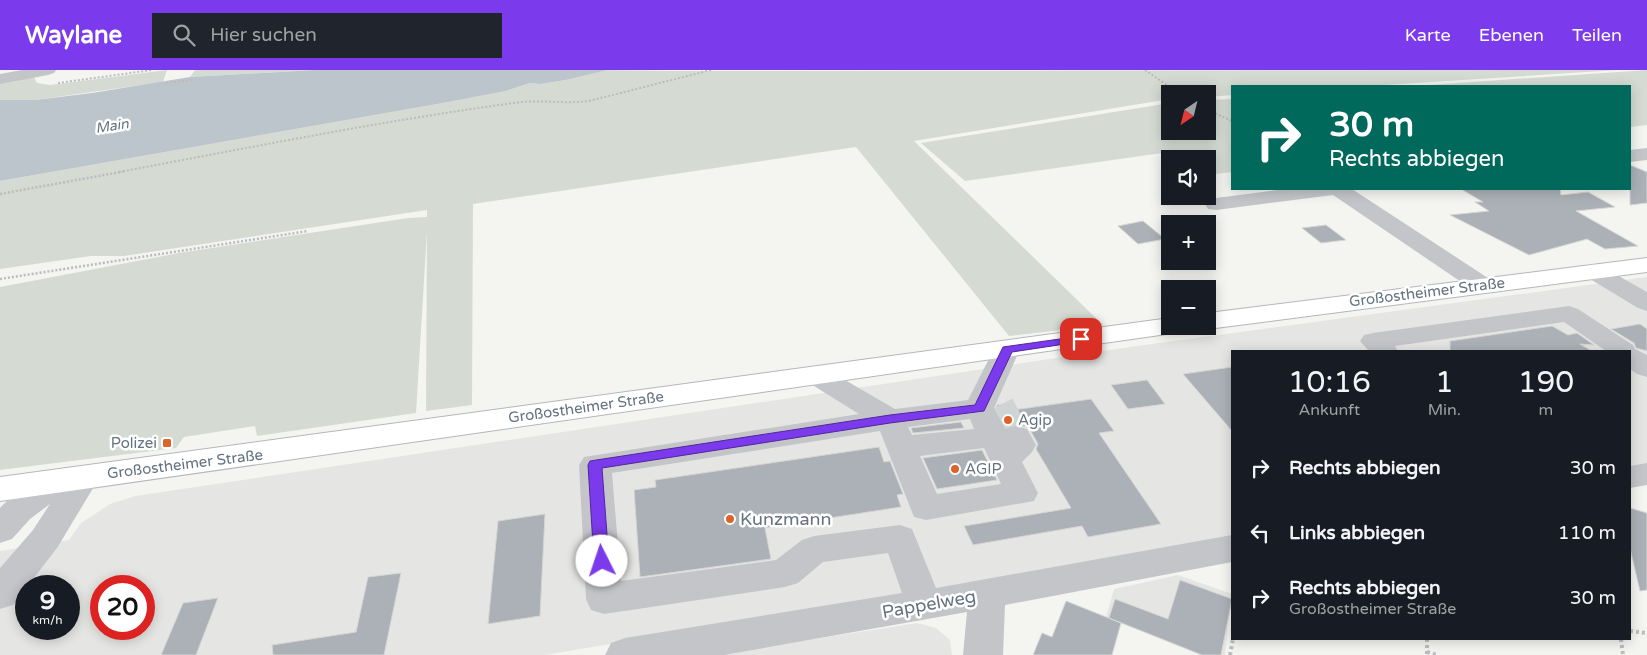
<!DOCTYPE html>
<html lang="de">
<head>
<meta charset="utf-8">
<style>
  body { margin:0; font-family:"Varela Round",sans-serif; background:#20242c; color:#f1f3f6; height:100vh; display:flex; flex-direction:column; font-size:19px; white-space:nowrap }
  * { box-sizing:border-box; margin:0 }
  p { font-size:16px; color:#9ea1a6 }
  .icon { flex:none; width:28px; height:28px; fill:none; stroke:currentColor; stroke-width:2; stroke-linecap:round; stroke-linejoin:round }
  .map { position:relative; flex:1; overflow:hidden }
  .sheet { position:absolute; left:1231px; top:280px; width:400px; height:290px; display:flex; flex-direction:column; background:#171b24; border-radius:0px; box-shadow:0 2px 12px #0003 }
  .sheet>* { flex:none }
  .banner { position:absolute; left:1231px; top:15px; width:400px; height:105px; border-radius:0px; box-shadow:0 2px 12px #0003; background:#00695c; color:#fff; overflow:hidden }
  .needle { width:32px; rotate:215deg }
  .buttons { position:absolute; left:1161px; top:15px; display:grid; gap:10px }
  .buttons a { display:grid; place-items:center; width:55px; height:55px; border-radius:0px; background:#171b24; box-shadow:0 2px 12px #0003; font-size:25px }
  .speed { position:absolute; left:15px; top:505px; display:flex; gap:10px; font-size:25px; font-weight:700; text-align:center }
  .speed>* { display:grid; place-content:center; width:65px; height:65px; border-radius:50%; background:#171b24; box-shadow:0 2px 12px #0003; line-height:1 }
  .speed small { font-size:12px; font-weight:400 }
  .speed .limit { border:8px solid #d22; background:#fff; color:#111 }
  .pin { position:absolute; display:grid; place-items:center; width:42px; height:42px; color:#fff; margin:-21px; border-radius:10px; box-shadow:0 2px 8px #0006 }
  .me { position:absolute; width:55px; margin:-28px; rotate:356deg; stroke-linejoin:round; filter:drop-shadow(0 0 4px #0008) }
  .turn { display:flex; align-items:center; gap:18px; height:105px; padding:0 15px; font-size:22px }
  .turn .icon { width:65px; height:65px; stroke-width:2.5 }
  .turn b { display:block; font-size:35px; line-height:42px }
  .eta { display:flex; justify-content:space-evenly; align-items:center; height:85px; text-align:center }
  .eta b { font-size:30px; font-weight:600; line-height:35px }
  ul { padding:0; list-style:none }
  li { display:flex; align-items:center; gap:15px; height:65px; padding:0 15px }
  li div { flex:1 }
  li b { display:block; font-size:19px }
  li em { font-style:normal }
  header { display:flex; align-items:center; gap:30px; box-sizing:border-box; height:70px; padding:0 25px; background:#7c3aed; color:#fff }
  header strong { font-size:24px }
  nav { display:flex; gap:28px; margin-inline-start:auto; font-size:18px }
  .search { width:350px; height:45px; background:#20242c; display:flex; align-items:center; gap:12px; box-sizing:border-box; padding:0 18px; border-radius:0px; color:#9ea1a6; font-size:19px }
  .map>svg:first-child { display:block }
  .built { fill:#e5e6e4; fill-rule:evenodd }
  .green { fill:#d5dbd2 }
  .water { fill:#bbc5cb }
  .building { fill:#abb1b6; stroke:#d6d6d4 }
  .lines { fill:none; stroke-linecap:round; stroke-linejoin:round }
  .minor-tunnel { stroke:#d0d4d5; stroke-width:28; stroke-dasharray:28 14; stroke-linecap:butt }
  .major-casing { stroke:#b3b7bb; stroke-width:2 }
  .path-far2 { stroke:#babcbe; stroke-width:2; stroke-dasharray:2 2; stroke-linecap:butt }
  .path-far1 { stroke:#babcbe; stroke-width:2.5; stroke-dasharray:2 2; stroke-linecap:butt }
  .path { stroke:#babcbe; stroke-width:4; stroke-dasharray:3 3; stroke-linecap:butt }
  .minor { fill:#c3c5c9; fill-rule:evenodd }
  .major { fill:#fff; fill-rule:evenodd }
  .route { fill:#7c3aed; stroke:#51269a }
  .poi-dot { fill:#dc6329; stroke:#fff; stroke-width:2 }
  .labels { text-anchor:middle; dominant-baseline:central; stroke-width:5; stroke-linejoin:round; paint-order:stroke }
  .far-water-label { font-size:14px; font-style:italic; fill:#60737e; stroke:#fff }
  .street-label { font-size:15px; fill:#657281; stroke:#fff }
  .poi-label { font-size:15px; fill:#657281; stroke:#fff; text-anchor:start }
  .near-poi-label { font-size:18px; fill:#657281; stroke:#fff; text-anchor:start }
  .near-street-label { font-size:18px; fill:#657281; stroke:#fff }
</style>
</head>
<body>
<header>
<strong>Waylane</strong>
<div class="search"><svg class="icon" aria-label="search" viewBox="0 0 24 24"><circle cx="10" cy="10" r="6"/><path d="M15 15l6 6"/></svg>Hier suchen</div>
<nav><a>Karte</a><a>Ebenen</a><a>Teilen</a></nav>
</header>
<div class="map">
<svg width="1647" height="585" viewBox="0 0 1647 585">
  <rect width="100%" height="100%" fill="#f4f5f1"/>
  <path class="built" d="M1647,207v190l-17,3v-119h-398v188l-687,116h-545v-104l69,-11 12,-17 29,-19 25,-8 1002,-150zM26,516h43v43h-43zM101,516h43v43h-43z
    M1178,505l54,19 -7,61h-24l-95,-38 8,-28z
    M917,553l19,5 14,12 2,15h-239z"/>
  <path class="green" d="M167,0l-4,12 -128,18h-35v-19l34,-4 3,6 13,2z
    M195,0h120l-125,7z
    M604,0l67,1 947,-1 -249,16h-137v9l-24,2v-3h-38v5l-256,42 189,184 -94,11 -153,-189 -383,57 -1,201 -46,6 1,-180 -11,182 -159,23 -2,-10 -71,11 -8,11 -176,22v-183l179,-34 229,-35 19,-1v-7l-303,46h-33l-91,13v-88l443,-78 63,-12 24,-8 10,1 26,-4z
    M1647,0v55l-17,2v-41h-216z
    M1232,29v73l-24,3v-16h-38l-8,-6 -197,28 -44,-38 249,-40v28h38v-31z"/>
  <path class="water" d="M315,0h292l-41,10 -26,4 -10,-1 -24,8 -63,12 -443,78v-81h35l57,-7 98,-16z"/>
  <path class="building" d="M1630,95l17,7v31l-17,2z
    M1461,119h99l1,6 27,-3 27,15 -39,4 62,35 -33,3 -18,-10 -58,16 -79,-40 39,-4 -14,-9h8z
    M1143,151l22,18 -27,5 -20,-18z
    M1326,155l20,15 -25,3 -19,-15z
    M1640,254l7,5v22l-11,-3 -2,-5 -23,-14z
    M1552,256l16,9 9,-2 17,12 -14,-1 12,7h-142v-10z
    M1232,297v64l-49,-57z
    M1147,310l18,24 -37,5 -17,-24z
    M1091,329l23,32 -15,2 62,91 -73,13 -6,-11 -109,19 -9,-19 107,-18 -35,-59 2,-5 -9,-16 -13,-4 -10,3 -10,-19 1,-3 12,-1 4,6z
    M961,352l3,6 -51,5 -2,-5z
    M879,377l5,15 6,-1 13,33 -6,1 4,12 -136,21 6,31 -131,18 -6,-87 22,-3 -1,-7z
    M982,380l15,30 -60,9 -14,-31z
    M1630,438l17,5v77l-7,1 -10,-43z
    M545,444l-5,102 -52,8 10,-103z
    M401,503l-17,82h-111l-1,-10 84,-13 12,-55z
    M1180,510l52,19 -11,56h-19l-93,-37 6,-19 53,20z
    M218,528l-22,57h-35l22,-52z
    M1066,531l55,22 -9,32h-79l9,-22 10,4z"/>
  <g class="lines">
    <path class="minor-tunnel" d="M1000,335l16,31"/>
    <defs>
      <path id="major" d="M1647,188v14l-439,57 -9,-3h9v-13z
        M1170,248v8h15l-4,6 -1181,169v-24z"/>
    </defs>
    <use href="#major" class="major-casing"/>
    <path class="path-far2" d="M1145,0l35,24
      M58,13l94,-13
      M166,13l27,-3
      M1208,40l24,11
      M119,102c134,-25 267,-52 402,-70 22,-2 45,2 68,-1l122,-31"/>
    <path class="path-far1" d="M0,124l126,-23
      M0,209l308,-48"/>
    <path class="path" d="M1630,561l17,2
      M1427,569v16
      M1621,569l2,16
      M1427,582l10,3
      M1230,585l3,-16"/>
    <path class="minor" d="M22,0h34l-2,3 -6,2 -48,9v-10z
      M1647,78v12l-17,2v-12z
      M1285,119h67l139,91 3,5 -3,5 -9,2 -9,-2 -140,-95 -117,15 -8,-1 -3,-5 3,-5 8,-1z
      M1593,194l8,2 46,26v19l-9,-3 -53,-32 -4,-5 4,-5z
      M1569,236l9,3 55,36 2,4 12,6v22l-10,-3 -7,-5v-18h-24l-42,-29 -169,24 3,5h-29l-9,-10 4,-6 9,-2z
      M1007,271l10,2 3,6 -26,59 11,21 11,-3 11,3 9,16 -4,7 -10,10 16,31 -4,8 -108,19 -12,-3 -34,-86 -268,42 9,108 155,-21 26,-20 12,-4 86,-11 12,4 24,59 296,-53v27l-227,43 -2,50h-40l4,-43 -243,43h-119l6,-12 14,-5 277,-45 -14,-40 -65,9 -25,21 -13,4 -181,27 -13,-4 -5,-11 -7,-134 5,-8 275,-43 -53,-33 -4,-6 4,-6 10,-3 10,3 69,40 73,-9 26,-51 3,-6zM970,349l4,10 -62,6 -4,-8zM984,378l17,36 -64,10 -17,-38z
      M1647,393v22l-17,3v-22z
      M84,396l11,3 5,8 -5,8 -38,63 -44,57 -13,4v-41l33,-38 17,-26 -20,15 -18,20 -12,4v-35c9,-10 46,-40 59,-39 4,0 9,2 12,3l2,-3z"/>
    <use href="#major" class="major"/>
  </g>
  <path class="route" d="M1081,266l4,1 1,2 -1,2 -73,11 -28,59 -94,12 -288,45 7,93 -2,4 -5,1 -6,-1 -2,-4 -6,-96 2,-4 300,-46 85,-10 28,-58z"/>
  <g class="poi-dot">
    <circle cx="1008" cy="350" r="5"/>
    <rect x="162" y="368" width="10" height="10" rx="2.5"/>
    <circle cx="955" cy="399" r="5"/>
    <circle cx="730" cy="449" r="5"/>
  </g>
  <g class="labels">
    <g class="far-water-label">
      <text transform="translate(112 56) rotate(-9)">Main</text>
    </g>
    <g class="street-label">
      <text transform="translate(1427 222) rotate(-7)">Großostheimer Straße</text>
      <text transform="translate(586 337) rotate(-8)">Großostheimer Straße</text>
      <text transform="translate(185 394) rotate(-7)">Großostheimer Straße</text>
    </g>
    <g class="poi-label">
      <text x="1018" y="350">Agip</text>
      <text x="157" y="373" text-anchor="end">Polizei</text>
      <text x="965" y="399">AGIP</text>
    </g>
    <g class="near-poi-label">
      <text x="740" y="449">Kunzmann</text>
    </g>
    <g class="near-street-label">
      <text transform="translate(929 534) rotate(-10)">Pappelweg</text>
    </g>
  </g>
</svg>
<div class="buttons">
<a><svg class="needle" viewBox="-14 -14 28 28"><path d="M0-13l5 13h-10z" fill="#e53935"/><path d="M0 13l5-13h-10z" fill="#9ea1a6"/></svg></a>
<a><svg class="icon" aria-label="sound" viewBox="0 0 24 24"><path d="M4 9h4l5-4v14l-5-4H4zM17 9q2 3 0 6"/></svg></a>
<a>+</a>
<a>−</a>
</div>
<div class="speed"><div>9<small>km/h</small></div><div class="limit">20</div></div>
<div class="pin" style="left:1081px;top:269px;background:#d93025"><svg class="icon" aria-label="arrive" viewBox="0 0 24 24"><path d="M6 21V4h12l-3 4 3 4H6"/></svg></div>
<svg class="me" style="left:602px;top:491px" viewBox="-20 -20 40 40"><circle r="19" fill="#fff"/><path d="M0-13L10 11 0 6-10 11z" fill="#7c3aed"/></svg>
<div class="banner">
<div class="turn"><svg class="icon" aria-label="right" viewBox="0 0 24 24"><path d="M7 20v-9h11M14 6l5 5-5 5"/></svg><div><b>30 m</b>Rechts abbiegen</div></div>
</div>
<section class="sheet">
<div class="eta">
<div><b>10:16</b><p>Ankunft</p></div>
<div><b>1</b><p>Min.</p></div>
<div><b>190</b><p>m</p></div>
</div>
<ul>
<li><svg class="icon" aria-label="right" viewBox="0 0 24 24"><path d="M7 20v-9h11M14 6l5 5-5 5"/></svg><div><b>Rechts abbiegen</b></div><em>30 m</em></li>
<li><svg class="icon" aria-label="left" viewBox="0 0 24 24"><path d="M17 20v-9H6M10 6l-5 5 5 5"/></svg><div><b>Links abbiegen</b></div><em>110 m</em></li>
<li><svg class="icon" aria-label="right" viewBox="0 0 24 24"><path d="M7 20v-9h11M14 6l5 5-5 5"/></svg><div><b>Rechts abbiegen</b><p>Großostheimer Straße</p></div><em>30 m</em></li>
</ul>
</section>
</div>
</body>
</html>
